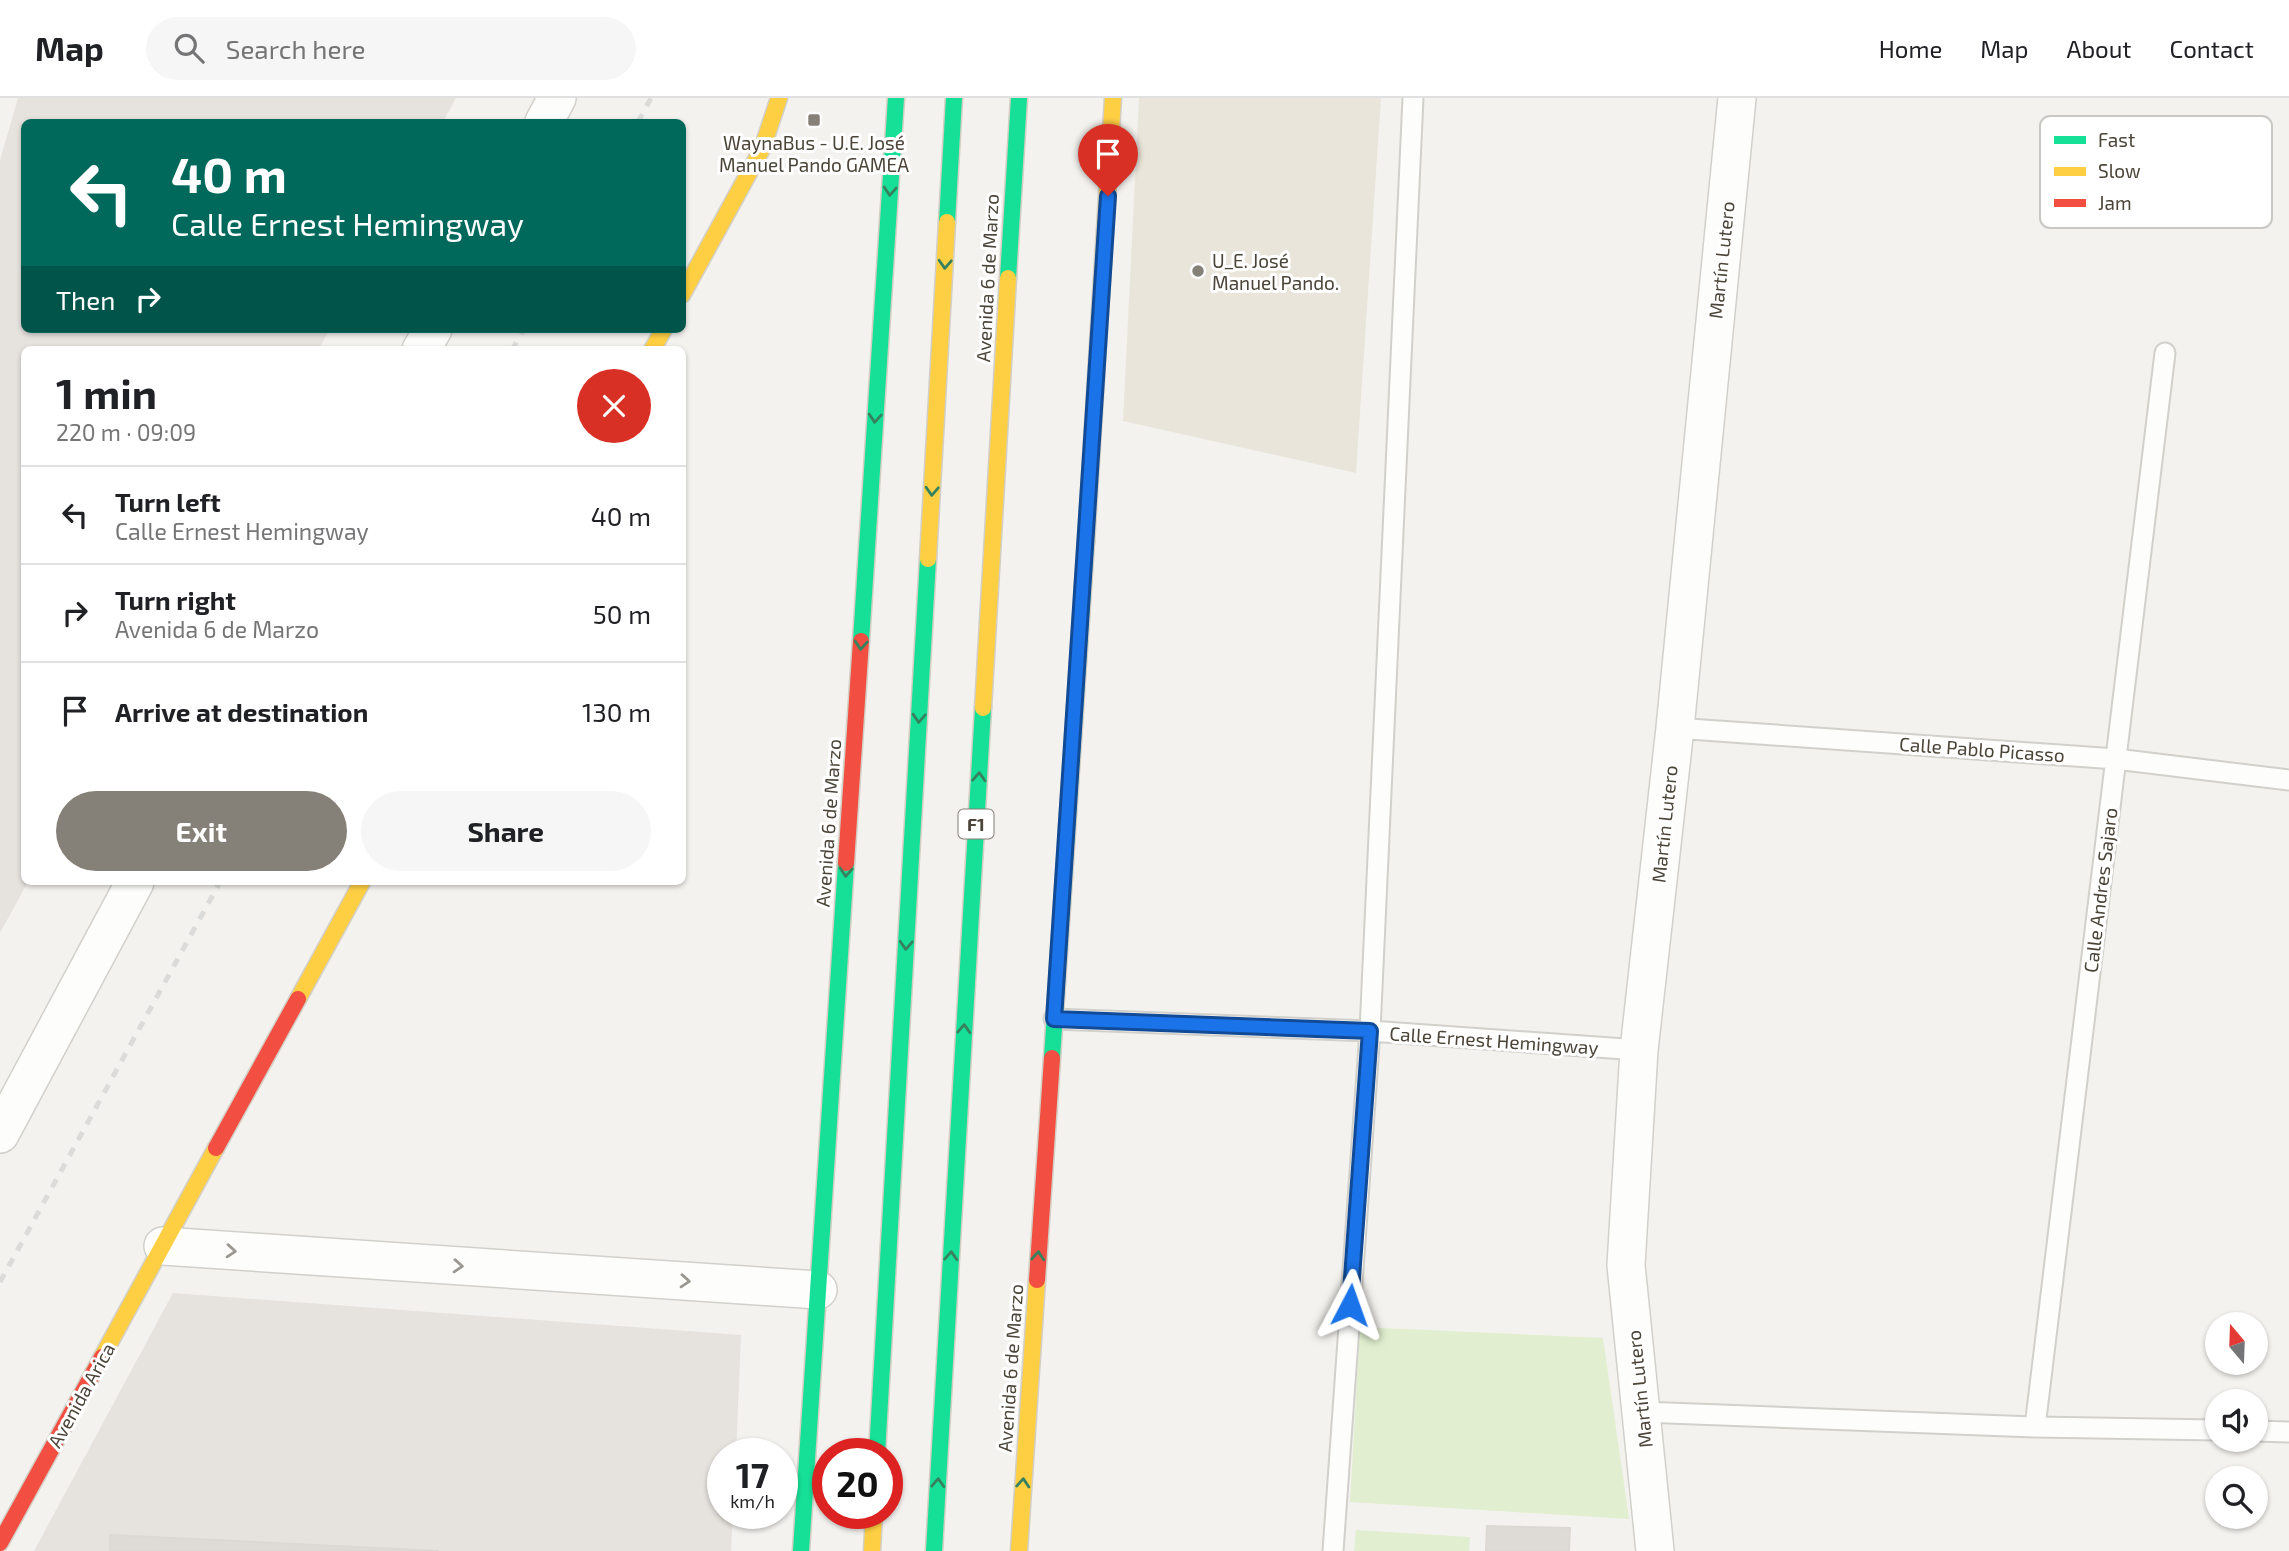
<!DOCTYPE html>
<html lang="en">
<head>
<meta charset="utf-8">
<style>
  body { margin:0; font-family:"Exo 2",sans-serif; background:#f6f6f6; color:#202124; height:100vh; display:flex; flex-direction:column; font-size:26px; white-space:nowrap }
  * { box-sizing:border-box; margin:0 }
  p { font-size:23px; color:#757577 }
  .icon { flex:none; width:38px; height:38px; fill:none; stroke:currentColor; stroke-width:2; stroke-linecap:round; stroke-linejoin:round }
  .map { position:relative; flex:1; overflow:hidden }
  .side { position:absolute; left:21px; top:248px; width:665px; height:539px; display:flex; flex-direction:column; background:#fff; border-radius:10px; box-shadow:0 2px 5px #0004 }
  .side>* { flex:none }
  .top-card { position:absolute; left:21px; top:21px; width:665px; height:214px; border-radius:10px; box-shadow:0 2px 5px #0004; background:#00695c; color:#fff; overflow:hidden }
  .needle { width:46px; rotate:341deg }
  .tools { position:absolute; left:2205px; top:1214px; display:grid; gap:14px }
  .tools a { display:grid; place-items:center; width:63px; height:63px; border-radius:50%; background:#fff; box-shadow:0 2px 5px #0004; font-size:35px }
  .speed { position:absolute; left:707px; top:1340px; display:flex; gap:14px; font-size:35px; font-weight:700; text-align:center }
  .speed>* { display:grid; place-content:center; width:91px; height:91px; border-radius:50%; background:#fff; box-shadow:0 2px 5px #0004; line-height:1 }
  .speed small { font-size:18px; font-weight:400 }
  .speed .limit { border:10px solid #d22; background:#fff; color:#111 }
  .pin { position:absolute; display:grid; place-items:center; width:60px; height:60px; color:#fff; margin:-72px -30px; border-radius:50% 50% 50% 0; rotate:-45deg; box-shadow:0 0 7px #0007 }
  .pin .icon { rotate:45deg }
  .me { position:absolute; width:77px; margin:-38px; rotate:4deg; stroke-linejoin:round; filter:drop-shadow(0 0 5px #0008) }
  .turn { display:flex; align-items:center; gap:24px; height:147px; padding:0 35px; font-size:32px }
  .turn .icon { width:91px; height:91px; stroke-width:2.5 }
  .turn b { display:block; font-size:49px; line-height:60px }
  .then { display:flex; align-items:center; height:66px; padding:0 35px; background:#0003; gap:14px; font-size:26px }
  .round { display:grid; place-items:center; flex:none; width:74px; height:74px; border-radius:37px; background:#f6f6f6 }
  .summary { display:flex; align-items:center; justify-content:space-between; height:119px; padding:0 35px }
  h1 { font-size:42px; font-weight:700; line-height:52px }
  .cta { display:flex; gap:14px; margin-top:auto; padding:14px 35px }
  .cta a { flex:1; height:80px; border-radius:42px; background:#868178; color:#fff; font-size:28px; font-weight:700; line-height:80px; text-align:center }
  .cta a+a { background:#f6f6f6; color:#202124 }
  ul { padding:0; list-style:none }
  li { display:flex; align-items:center; gap:21px; height:98px; padding:0 35px; border-top:2px solid #e0e0e0 }
  li div { flex:1 }
  li b { display:block; font-size:26px }
  li em { font-style:normal }
  header { display:flex; align-items:center; gap:42px; box-sizing:border-box; height:98px; padding:0 35px; background:#fff; border-bottom:2px solid #e0e0e0 }
  header strong { font-size:33px }
  nav { display:flex; gap:38px; margin-inline-start:auto; font-size:24px }
  .search { width:490px; height:63px; background:#f6f6f6; display:flex; align-items:center; gap:18px; box-sizing:border-box; padding:0 24px; border-radius:38px; color:#757577; font-size:26px }
  .map>svg:first-child { display:block }
  .industrial { fill:#e6e2de }
  .education { fill:#eae5da }
  .green { fill:#e1eecf }
  .parking { fill:#e6e3df }
  .building { fill:#dedbd6; stroke:#dcd9d4; stroke-width:2 }
  .lines { fill:none; stroke-linecap:round; stroke-linejoin:round }
  .lane-casing { stroke:#d2d0cb; stroke-width:23 }
  .street-casing { stroke:#d2d0cb; stroke-width:40 }
  .fast-casing { stroke:#d3cfc5; stroke-width:19 }
  .slow-casing { stroke:#d3cfc5; stroke-width:19 }
  .jam-casing { stroke:#d3cfc5; stroke-width:19 }
  .lane { stroke:#fdfdfc; stroke-width:19 }
  .street { stroke:#fdfdfc; stroke-width:37 }
  .fast { stroke:#16e098; stroke-width:16 }
  .slow { stroke:#ffcf43; stroke-width:16 }
  .jam { stroke:#f24e42; stroke-width:16 }
  .rail { stroke:#dbdbda; stroke-width:5; stroke-dasharray:9 9; stroke-linecap:butt }
  .oneway { stroke:#36825f }
  .oneway2 { stroke:#9b9791 }
  .route-casing { stroke:#114b97; stroke-width:18 }
  .route { stroke:#1a73e8; stroke-width:12 }
  .poi-dot { fill:#868178; stroke:#fff; stroke-width:2.5 }
  .labels { text-anchor:middle; dominant-baseline:central; stroke-width:6; stroke-linejoin:round; paint-order:stroke }
  .shield { fill:#fff; stroke:#817c74; stroke-width:2 }
  .shield-label { font-size:18px; font-weight:bold; fill:#4b4439 }
  .poi-label { font-size:19px; fill:#4b4439; stroke:#fff }
  .street-label { font-size:19px; fill:#4b4439; stroke:#fff }
  .key { fill:#fff; stroke:#c9c7c4; stroke-width:2 }
  .key-label { font-size:19px; fill:#4b4439 }
</style>
</head>
<body>
<header>
<strong>Map</strong>
<div class="search"><svg class="icon" aria-label="search" viewBox="0 0 24 24"><circle cx="10" cy="10" r="6"/><path d="M15 15l6 6"/></svg>Search here</div>
<nav><a>Home</a><a>Map</a><a>About</a><a>Contact</a></nav>
</header>
<div class="map">
<svg width="2289" height="1453" viewBox="0 0 2289 1453">
  <rect width="100%" height="100%" fill="#f4f2ee"/>
  <path class="industrial" d="M173,1195l568,42 -5,119h-13v60h10l-2,37h-697z"/>
  <path class="education" d="M1139,0h242l-25,375 -233,-52z"/>
  <path class="green" d="M1360,1229l243,11 26,181 -279,-17z
    M1356,1432l114,7 -1,14h-115z"/>
  <path class="parking" d="M18,0h438l-13,24h-419v207h306l-12,21h-294v532h4l-28,51v-773z"/>
  <path class="building" d="M1487,1428l83,2 -1,23h-83z
    M110,1437l329,16h-329z"/>
  <g class="lines">
    <defs>
      <path id="lane" d="M1675,630l441,31 173,21
        M1054,921l316,12 269,19
        M1642,1314l393,15 182,3
        M2035,1329l130,-1074
        M2256,1333l33,1
        M1333,1453l37,-520 43,-933"/>
      <path id="street" d="M544,24l13,-24
        M421,252l12,-21
        M0,1036l135,-252
        M163,1148l655,44
        M1655,1453l-29,-286 13,-215 36,-322 62,-630"/>
      <path id="fast" d="M947,124l7,-124
        M1008,180l11,-180
        M861,543l35,-543
        M1052,960l34,-516
        M877,1356l51,-895
        M801,1453l45,-688
        M934,1453l49,-843"/>
      <path id="slow" d="M682,197l80,-146 17,-51
        M652,252l12,-21
        M1086,444l27,-444
        M928,461l19,-337
        M983,610l25,-430
        M298,901l64,-117
        M102,1259l114,-209
        M872,1453l2,-37
        M1019,1453l18,-271"/>
      <path id="jam" d="M846,765l15,-222
        M216,1050l82,-149
        M1037,1182l15,-222
        M0,1445l102,-186"/>
    </defs>
    <use href="#lane" class="lane-casing"/>
    <use href="#street" class="street-casing"/>
    <use href="#fast" class="fast-casing"/>
    <use href="#slow" class="slow-casing"/>
    <use href="#jam" class="jam-casing"/>
    <use href="#lane" class="lane"/>
    <use href="#street" class="street"/>
    <use href="#fast" class="fast"/>
    <use href="#slow" class="slow"/>
    <use href="#jam" class="jam"/>
    <path class="rail" d="M638,24l13,-24
      M512,252l12,-21
      M0,1184l220,-400"/>
  </g>
  <defs><path id="oneway-chevron" d="M-2-3.5L2.5 0L-2 3.5" fill="none" stroke-width="1.6" stroke-linecap="round" stroke-linejoin="round" transform="scale(1.75)"/></defs>
  <g class="oneway">
    <use href="#oneway-chevron" transform="translate(890 93) rotate(94)"/>
    <use href="#oneway-chevron" transform="translate(945 166) rotate(93)"/>
    <use href="#oneway-chevron" transform="translate(875 320) rotate(94)"/>
    <use href="#oneway-chevron" transform="translate(932 393) rotate(93)"/>
    <use href="#oneway-chevron" transform="translate(861 547) rotate(94)"/>
    <use href="#oneway-chevron" transform="translate(919 620) rotate(93)"/>
    <use href="#oneway-chevron" transform="translate(979 679) rotate(-87)"/>
    <use href="#oneway-chevron" transform="translate(846 774) rotate(94)"/>
    <use href="#oneway-chevron" transform="translate(906 847) rotate(93)"/>
    <use href="#oneway-chevron" transform="translate(964 931) rotate(-87)"/>
    <use href="#oneway-chevron" transform="translate(951 1158) rotate(-87)"/>
    <use href="#oneway-chevron" transform="translate(1038 1158) rotate(-86)"/>
    <use href="#oneway-chevron" transform="translate(938 1385) rotate(-87)"/>
    <use href="#oneway-chevron" transform="translate(1023 1385) rotate(-86)"/>
  </g>
  <g class="oneway2">
    <use href="#oneway-chevron" transform="translate(231 1153) rotate(4)"/>
    <use href="#oneway-chevron" transform="translate(458 1168) rotate(4)"/>
    <use href="#oneway-chevron" transform="translate(685 1183) rotate(4)"/>
  </g>
  <g class="lines">
    <defs>
      <path id="route" d="M1108,98l-54,823 316,12 -20,274"/>
    </defs>
    <use href="#route" class="route-casing"/>
    <use href="#route" class="route"/>
  </g>
  <g class="poi-dot">
    <rect x="807" y="15" width="14" height="14" rx="3.5"/>
    <circle cx="1198" cy="173" r="7"/>
  </g>
  <g class="labels">
    <rect class="shield" x="958.5" y="711.5" width="35" height="29" rx="5"/>
    <g class="shield-label">
      <text x="976" y="726">F1</text>
    </g>
    <g class="poi-label">
      <text x="814" y="44">WaynaBus - U.E. José<tspan x="814" dy="22">Manuel Pando GAMEA</tspan></text>
      <text x="1212" y="162" text-anchor="start">U_E. José<tspan x="1212" dy="22">Manuel Pando.</tspan></text>
    </g>
    <g class="street-label">
      <text transform="translate(1721 162) rotate(-84)">Martín Lutero</text>
      <text transform="translate(987 180) rotate(-87)">Avenida 6 de Marzo</text>
      <text transform="translate(1982 651) rotate(4)">Calle Pablo Picasso</text>
      <text transform="translate(828 725) rotate(-86)">Avenida 6 de Marzo</text>
      <text transform="translate(1664 726) rotate(-84)">Martín Lutero</text>
      <text transform="translate(2100 792) rotate(-83)">Calle Andres Sajaro</text>
      <text transform="translate(1494 942) rotate(4)">Calle Ernest Hemingway</text>
      <text transform="translate(1010 1270) rotate(-86)">Avenida 6 de Marzo</text>
      <text transform="translate(1639 1291) rotate(-96)">Martín Lutero</text>
      <text transform="translate(81 1297) rotate(-61)">Avenida Arica</text>
    </g>
  </g>
  <rect x="2040" y="18" width="232" height="112" rx="10" class="key"/>
  <rect x="2054" y="38" width="32" height="8" fill="#16e098"/>
  <rect x="2054" y="69" width="32" height="9" fill="#ffcf43"/>
  <rect x="2054" y="101" width="32" height="8" fill="#f24e42"/>
  <g class="key-label">
    <text x="2098" y="49">Fast</text>
    <text x="2098" y="80">Slow</text>
    <text x="2098" y="112">Jam</text>
  </g>
</svg>
<div class="tools">
<a><svg class="needle" viewBox="-14 -14 28 28"><path d="M0-13l5 13h-10z" fill="#e53935"/><path d="M0 13l5-13h-10z" fill="#757577"/></svg></a>
<a><svg class="icon" aria-label="sound" viewBox="0 0 24 24"><path d="M4 9h4l5-4v14l-5-4H4zM17 9q2 3 0 6"/></svg></a>
<a><svg class="icon" aria-label="search" viewBox="0 0 24 24"><circle cx="10" cy="10" r="6"/><path d="M15 15l6 6"/></svg></a>
</div>
<div class="speed"><div>17<small>km/h</small></div><div class="limit">20</div></div>
<div class="pin" style="left:1108px;top:98px;background:#d93025"><svg class="icon" aria-label="arrive" viewBox="0 0 24 24"><path d="M6 21V4h12l-3 4 3 4H6"/></svg></div>
<svg class="me" style="left:1350px;top:1207px" viewBox="-20 -20 40 40"><path d="M0-17L14 15 0 8-14 15z" fill="#1a73e8" stroke="#fff" stroke-width="4"/></svg>
<div class="top-card">
<div class="turn"><svg class="icon" aria-label="left" viewBox="0 0 24 24"><path d="M17 20v-9H6M10 6l-5 5 5 5"/></svg><div><b>40 m</b>Calle Ernest Hemingway</div></div>
<div class="then">Then<svg class="icon" aria-label="right" viewBox="0 0 24 24"><path d="M7 20v-9h11M14 6l5 5-5 5"/></svg></div>
</div>
<section class="side">
<div class="summary"><div><h1>1 min</h1><p>220 m · 09:09</p></div><a class="round" style="background:#d93025;color:#fff"><svg class="icon" aria-label="close" viewBox="0 0 24 24"><path d="M6 6l12 12M18 6L6 18"/></svg></a></div>
<ul>
<li><svg class="icon" aria-label="left" viewBox="0 0 24 24"><path d="M17 20v-9H6M10 6l-5 5 5 5"/></svg><div><b>Turn left</b><p>Calle Ernest Hemingway</p></div><em>40 m</em></li>
<li><svg class="icon" aria-label="right" viewBox="0 0 24 24"><path d="M7 20v-9h11M14 6l5 5-5 5"/></svg><div><b>Turn right</b><p>Avenida 6 de Marzo</p></div><em>50 m</em></li>
<li><svg class="icon" aria-label="arrive" viewBox="0 0 24 24"><path d="M6 21V4h12l-3 4 3 4H6"/></svg><div><b>Arrive at destination</b></div><em>130 m</em></li>
</ul>
<div class="cta"><a>Exit</a><a>Share</a></div>
</section>
</div>
</body>
</html>
